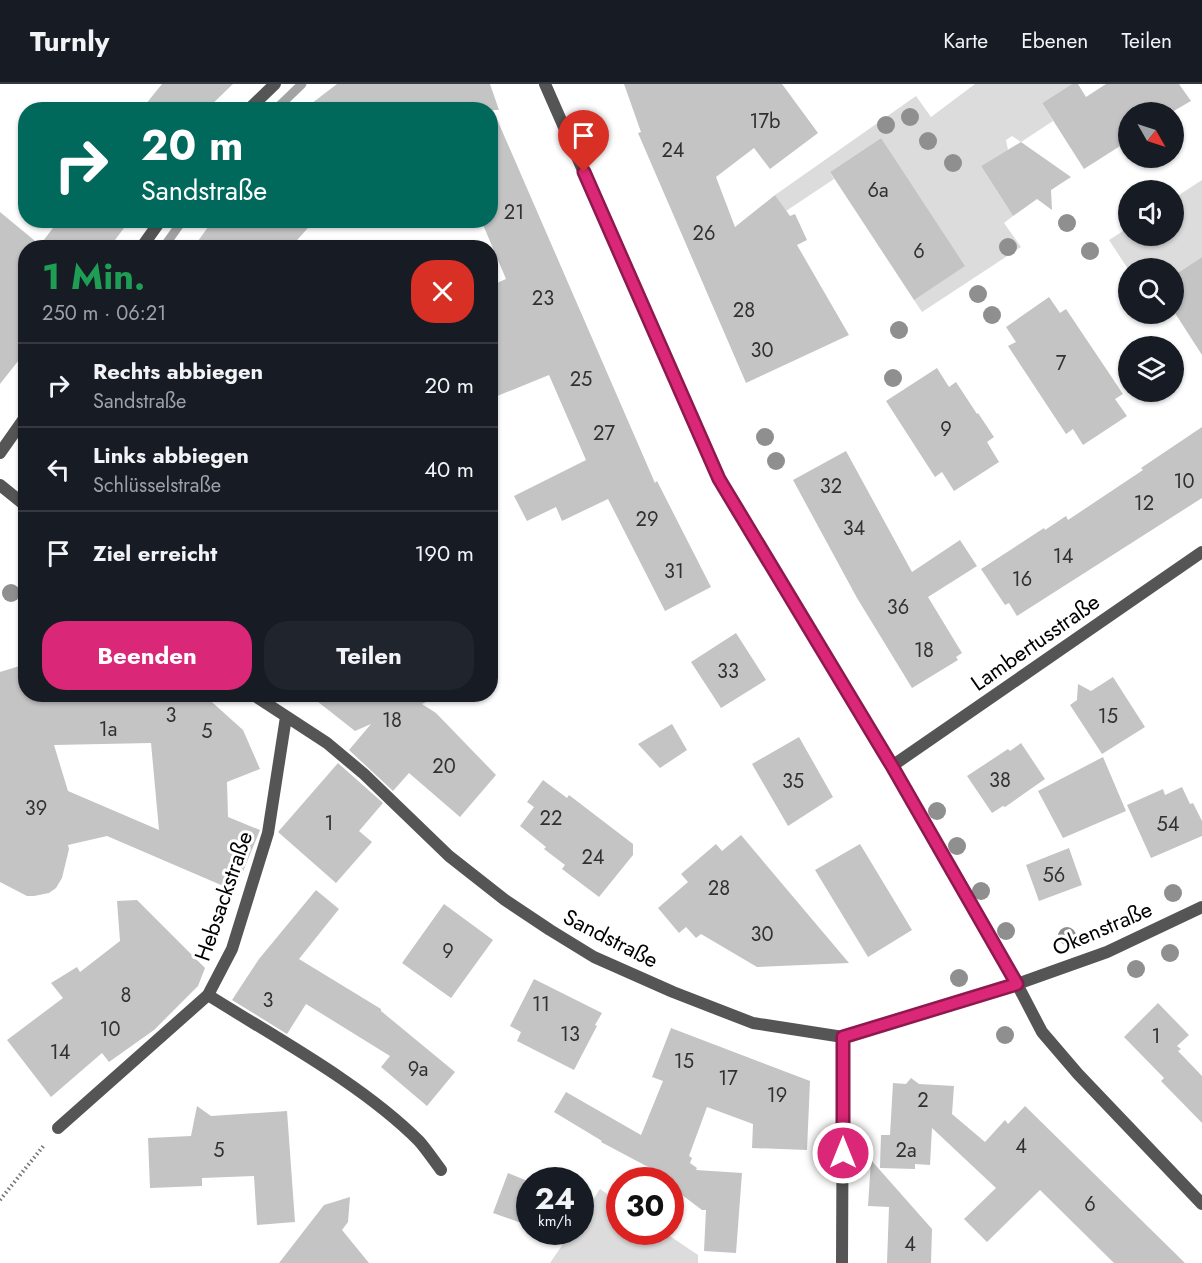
<!DOCTYPE html>
<html lang="de">
<head>
<meta charset="utf-8">
<style>
  body { margin:0; font-family:Jost,sans-serif; background:#20242c; color:#f1f3f6; height:100vh; display:flex; flex-direction:column; font-size:22px; white-space:nowrap }
  * { box-sizing:border-box; margin:0 }
  p { font-size:20px; color:#9ea1a6 }
  .icon { flex:none; width:33px; height:33px; fill:none; stroke:currentColor; stroke-width:2; stroke-linecap:round; stroke-linejoin:round }
  .map { position:relative; flex:1; overflow:hidden }
  .panel { position:absolute; left:18px; top:156px; width:480px; height:462px; display:flex; flex-direction:column; background:#171b24; border-radius:24px; box-shadow:0 2px 4px #0004 }
  .panel>* { flex:none }
  .guide { position:absolute; left:18px; top:18px; width:480px; height:126px; border-radius:24px; box-shadow:0 2px 4px #0004; background:#00695c; color:#fff; overflow:hidden }
  .needle { width:39px; rotate:129deg }
  .tools { position:absolute; left:1118px; top:18px; display:grid; gap:12px }
  .tools a { display:grid; place-items:center; width:66px; height:66px; border-radius:50%; background:#171b24; box-shadow:0 2px 4px #0004; font-size:30px }
  .speed { position:absolute; left:516px; top:1083px; display:flex; gap:12px; font-size:30px; font-weight:700; text-align:center }
  .speed>* { display:grid; place-content:center; width:78px; height:78px; border-radius:50%; background:#171b24; box-shadow:0 2px 4px #0004; line-height:1 }
  .speed small { font-size:15px; font-weight:400 }
  .speed .limit { border:9px solid #d22; background:#fff; color:#111 }
  .pin { position:absolute; display:grid; place-items:center; width:51px; height:51px; color:#fff; margin:-62px -26px; border-radius:50% 50% 50% 0; rotate:-45deg; box-shadow:0 0 6px #0007 }
  .pin .icon { rotate:45deg }
  .me { position:absolute; width:66px; margin:-33px; rotate:0deg; stroke-linejoin:round; filter:drop-shadow(0 0 4px #0008) }
  .turn { display:flex; align-items:center; gap:21px; height:126px; padding:0 24px; font-size:27px }
  .turn .icon { width:78px; height:78px; stroke-width:2.5 }
  .turn b { display:block; font-size:42px; line-height:51px }
  .round { display:grid; place-items:center; flex:none; width:63px; height:63px; border-radius:24px; background:#20242c }
  .head { display:flex; align-items:center; justify-content:space-between; height:102px; padding:0 24px }
  h1 { font-size:36px; font-weight:700; line-height:45px; color:#1e9e55 }
  .button { display:flex; gap:12px; margin-top:auto; padding:12px 24px }
  .button a { flex:1; height:69px; border-radius:24px; background:#db2777; color:#fff; font-size:24px; font-weight:700; line-height:69px; text-align:center }
  .button a+a { background:#20242c; color:#f1f3f6 }
  ul { padding:0; list-style:none }
  li { display:flex; align-items:center; gap:18px; height:84px; padding:0 24px; border-top:2px solid #363941 }
  li div { flex:1 }
  li b { display:block; font-size:22px }
  li em { font-style:normal }
  header { display:flex; align-items:center; gap:36px; box-sizing:border-box; height:84px; padding:0 30px; background:#171b24; border-bottom:2px solid #363941 }
  header strong { font-size:28px }
  nav { display:flex; gap:33px; margin-inline-start:auto; font-size:21px }
  .map>svg:first-child { display:block }
  .green { fill:#dcdcdc }
  .lines { fill:none; stroke-linecap:round; stroke-linejoin:round }
  .stream { stroke:#a3a3a3; stroke-width:9 }
  .building { fill:#c4c4c4; fill-rule:evenodd }
  .path { stroke:#777; stroke-width:4; stroke-dasharray:1.5 3; stroke-linecap:butt }
  .service { stroke:#555; stroke-width:12 }
  .minor { stroke:#555; stroke-width:12 }
  .tree { fill:#8f8f8f }
  .route-casing { stroke:#8e194d; stroke-width:15 }
  .route { stroke:#db2777; stroke-width:10 }
  .labels { text-anchor:middle; dominant-baseline:central; stroke-width:6; stroke-linejoin:round; paint-order:stroke }
  .number-label { font-size:20px; fill:#313131 }
  .street-label { font-size:22px; fill:#000; stroke:#fff }
</style>
</head>
<body>
<header>
<strong>Turnly</strong>
<nav><a>Karte</a><a>Ebenen</a><a>Teilen</a></nav>
</header>
<div class="map">
<svg width="1202" height="1179" viewBox="0 0 1202 1179">
  <rect width="100%" height="100%" fill="#fff"/>
  <path class="green" d="M975,0h97l-30,19 11,18 -32,21 -9,-6 -6,4 2,10 -27,16 32,50 -9,7 17,24 -99,65 -8,-12 -33,-162 -51,34 4,7 -48,32 -11,-16 141,-99 15,21z
    M1202,96v77l-29,19v-8l-45,1 -19,-29 19,-12v8h45v-37z
    M600,1105l19,13 1,30h44l34,23v8h-148l21,-31h9l1,-14z"/>
  <g class="lines">
    <path class="stream" d="M275,26l27,-26
      M163,164l20,-28"/>
  </g>
  <path class="building" d="M162,0h71l-27,26h-65z
    M337,0h153l9,26h-6l162,373 2,-2 54,106 -46,24 -57,-112 -46,22 -6,-14 -29,14 -13,-25 72,-36 -37,-85 -59,24v-113l16,-7 -25,-59h9v-110h-187z
    M624,0h158l36,49 -48,36 -16,-21 -38,29 19,50 40,-32 15,21 5,-2 12,26 -10,5 52,90 -103,48 -108,-250 3,-1z
    M1072,0h6l8,13 20,-13h73l12,17 -19,11h-44v29l-44,28 -42,-66z
    M881,54l84,128 -51,34 -84,-128z
    M1021,58l50,35 -20,13 1,20 -15,-11 -24,17 -32,-50z
    M0,128l40,33 19,-25h71l-21,28h-83v103l-26,33z
    M213,136h102l-25,28h-97z
    M1202,173v98l-29,-45v-34z
    M1049,213l11,16 6,-4 57,85 -8,5 12,17 -44,29 -10,-16 -7,5 -58,-88 8,-4 -10,-15z
    M937,284l12,19 7,-5 21,32 1,-1 16,24 -7,5 12,20 -45,29 -12,-19 -7,5 -49,-76z
    M1202,343v71l-185,118 -8,-13 -4,2 -24,-36 63,-41 1,2 21,-14 2,4 75,-50 -2,-2z
    M846,367l66,121 48,-32 17,26 -49,31 34,56 -6,4 2,3 -46,28 -55,-90 -64,-118z
    M736,549l30,47 -45,28 -30,-46z
    M26,580v30h177l40,36 17,39 -33,13 1,35 32,13 -25,61 -128,-55 -39,9 1,4 -7,29 -6,10 -7,5 -15,3h-7l-27,-14v-210zM151,659l8,87 -91,-39 -14,-46z
    M1113,593l32,50 -43,27 -32,-49 7,-5 1,-16 13,7z
    M308,610h134l-20,10 14,9 60,62 -36,42 -51,-44 -16,18 -44,-41 22,-26 -16,7z
    M672,640l15,26 -27,18 -22,-24z
    M799,653l34,60 -45,29 -36,-62z
    M1021,659l24,36 -40,28 -2,-1 -11,7 -25,-37 41,-27 2,2z
    M1103,673l23,54 -63,27 -25,-47z
    M338,679l45,40 -24,28 13,11 -36,41 -58,-51z
    M543,696l24,18 2,-3 64,49v11l-34,42 -37,-28 3,-4 -21,-16 2,-2 -26,-21 14,-19 -7,-5z
    M1182,703l8,17 3,-1 9,18v15l-51,22 -24,-53 36,-16 2,6z
    M741,751l108,128 -92,4 -56,-33 -5,4 -10,-11 -7,6 -21,-25 30,-26 -7,-8 35,-30 6,7z
    M860,760l52,86 -44,27 -53,-87z
    M1069,764l13,37 -43,16 -13,-36z
    M316,806l23,19 -40,50 82,50v2l74,61 -28,34 -46,-39 9,-11 -84,-52 -19,30 -55,-34 27,-41z
    M137,816l68,68 -7,18 -44,44 -45,32 -7,-9 -51,44 -44,-57 56,-42 -12,-15 26,-16 3,5 40,-31 -3,-40z
    M444,820l49,36 -42,58 -49,-35z
    M534,895l68,34 -7,12 2,1 -23,44 -57,-29 4,-9 -11,-6z
    M1158,919l31,32 -12,11 4,3 -3,2 24,25v47l-41,-42 3,-3 -40,-41z
    M671,944l139,53 -3,69 -55,-2 1,-24 -46,-17 -18,49 3,2 -2,5 7,5 -1,2 46,3 -6,80 -32,-2 2,-41h-4l-32,-24v-6h-6l-17,-12h3l-49,-26 1,-1 -48,-29 12,-20 75,43 22,-54 -11,-4z
    M911,994l8,6 35,2 -2,28 33,28 20,-22 3,4 17,-18 160,157h-71l-74,-73 -53,52 -23,-23 32,-31 -64,-60 -2,37 -15,-1v5l-35,-1 1,-33h9l3,-52 13,1z
    M197,1022l14,10 76,-5 8,111 -38,3 -3,-49 -52,2v8l-52,2 -2,-50 43,-2z
    M871,1076l61,69 -1,34h-44l2,-56 -21,-1z
    M508,1089l22,9v44l-37,-13z
    M350,1113l-2,25 -6,8 27,33h-90l45,-58z"/>
  <g class="lines">
    <path class="path" d="M0,1116l45,-56"/>
    <path class="service" d="M208,911c68,43 154,89 211,146 8,9 15,20 22,29"/>
    <path class="minor" d="M545,0l174,395 173,287 125,218 25,48 36,42 124,130
      M248,26l27,-26
      M141,164l20,-28
      M0,369l26,-37
      M0,401l26,21
      M252,610l75,49 37,31 85,82 56,44 45,30 44,27 79,35 80,31 90,14 174,-53 90,-32 95,-45
      M892,682l310,-214
      M58,1044l150,-133 24,-46 36,-116 18,-116
      M842,1179l1,-226"/>
  </g>
  <g class="tree">
    <circle cx="910" cy="33" r="9"/>
    <circle cx="886" cy="41" r="9"/>
    <circle cx="928" cy="57" r="9"/>
    <circle cx="953" cy="79" r="9"/>
    <circle cx="1067" cy="139" r="9"/>
    <circle cx="1008" cy="163" r="9"/>
    <circle cx="1090" cy="167" r="9"/>
    <circle cx="978" cy="210" r="9"/>
    <circle cx="992" cy="231" r="9"/>
    <circle cx="899" cy="246" r="9"/>
    <circle cx="893" cy="294" r="9"/>
    <circle cx="765" cy="353" r="9"/>
    <circle cx="776" cy="377" r="9"/>
    <circle cx="11" cy="509" r="9"/>
    <circle cx="937" cy="727" r="9"/>
    <circle cx="957" cy="762" r="9"/>
    <circle cx="981" cy="807" r="9"/>
    <circle cx="1173" cy="809" r="9"/>
    <circle cx="1006" cy="847" r="9"/>
    <circle cx="1067" cy="852" r="9"/>
    <circle cx="1170" cy="869" r="9"/>
    <circle cx="1136" cy="885" r="9"/>
    <circle cx="959" cy="894" r="9"/>
    <circle cx="1005" cy="951" r="9"/>
  </g>
  <g class="lines">
    <defs>
      <path id="route" d="M584,88l135,307 173,287 125,218 -174,53v116"/>
    </defs>
    <use href="#route" class="route-casing"/>
    <use href="#route" class="route"/>
  </g>
  <g class="labels">
    <g class="number-label">
      <text x="765" y="37">17b</text>
      <text x="673" y="66">24</text>
      <text x="878" y="106">6a</text>
      <text x="514" y="128">21</text>
      <text x="704" y="149">26</text>
      <text x="919" y="167">6</text>
      <text x="543" y="214">23</text>
      <text x="744" y="226">28</text>
      <text x="762" y="266">30</text>
      <text x="1061" y="279">7</text>
      <text x="581" y="295">25</text>
      <text x="946" y="345">9</text>
      <text x="604" y="349">27</text>
      <text x="1184" y="397">10</text>
      <text x="831" y="402">32</text>
      <text x="1144" y="419">12</text>
      <text x="647" y="435">29</text>
      <text x="854" y="444">34</text>
      <text x="1063" y="472">14</text>
      <text x="674" y="487">31</text>
      <text x="1022" y="495">16</text>
      <text x="898" y="523">36</text>
      <text x="924" y="566">18</text>
      <text x="728" y="587">33</text>
      <text x="171" y="631">3</text>
      <text x="1108" y="632">15</text>
      <text x="392" y="636">18</text>
      <text x="108" y="645">1a</text>
      <text x="207" y="647">5</text>
      <text x="444" y="682">20</text>
      <text x="1000" y="696">38</text>
      <text x="793" y="697">35</text>
      <text x="36" y="724">39</text>
      <text x="551" y="734">22</text>
      <text x="329" y="739">1</text>
      <text x="1168" y="740">54</text>
      <text x="593" y="773">24</text>
      <text x="1054" y="791">56</text>
      <text x="719" y="804">28</text>
      <text x="762" y="850">30</text>
      <text x="448" y="867">9</text>
      <text x="126" y="911">8</text>
      <text x="268" y="916">3</text>
      <text x="541" y="920">11</text>
      <text x="110" y="945">10</text>
      <text x="570" y="950">13</text>
      <text x="1156" y="952">1</text>
      <text x="60" y="968">14</text>
      <text x="684" y="977">15</text>
      <text x="418" y="985">9a</text>
      <text x="728" y="994">17</text>
      <text x="777" y="1011">19</text>
      <text x="923" y="1016">2</text>
      <text x="1021" y="1062">4</text>
      <text x="219" y="1066">5</text>
      <text x="906" y="1066">2a</text>
      <text x="1090" y="1120">6</text>
      <text x="910" y="1160">4</text>
    </g>
    <g class="street-label">
      <text transform="translate(1035 558) rotate(-35)">Lambertusstraße</text>
      <text transform="translate(223 812) rotate(-71)">Hebsackstraße</text>
      <text transform="translate(1102 844) rotate(-23)">Okenstraße</text>
      <text transform="translate(611 854) rotate(27)">Sandstraße</text>
    </g>
  </g>
</svg>
<div class="tools">
<a><svg class="needle" viewBox="-14 -14 28 28"><path d="M0-13l5 13h-10z" fill="#e53935"/><path d="M0 13l5-13h-10z" fill="#9ea1a6"/></svg></a>
<a><svg class="icon" aria-label="sound" viewBox="0 0 24 24"><path d="M4 9h4l5-4v14l-5-4H4zM17 9q2 3 0 6"/></svg></a>
<a><svg class="icon" aria-label="search" viewBox="0 0 24 24"><circle cx="10" cy="10" r="6"/><path d="M15 15l6 6"/></svg></a>
<a><svg class="icon" aria-label="layers" viewBox="0 0 24 24"><path d="M12 4l9 5-9 5-9-5zM3 14l9 5 9-5"/></svg></a>
</div>
<div class="speed"><div>24<small>km/h</small></div><div class="limit">30</div></div>
<div class="pin" style="left:584px;top:88px;background:#d93025"><svg class="icon" aria-label="arrive" viewBox="0 0 24 24"><path d="M6 21V4h12l-3 4 3 4H6"/></svg></div>
<svg class="me" style="left:843px;top:1069px" viewBox="-20 -20 40 40"><circle r="17" fill="#db2777" stroke="#fff" stroke-width="3"/><path d="M0-11L8 9 0 5-8 9z" fill="#fff"/></svg>
<div class="guide">
<div class="turn"><svg class="icon" aria-label="right" viewBox="0 0 24 24"><path d="M7 20v-9h11M14 6l5 5-5 5"/></svg><div><b>20 m</b>Sandstraße</div></div>
</div>
<section class="panel">
<div class="head"><div><h1>1 Min.</h1><p>250 m · 06:21</p></div><a class="round" style="background:#d93025;color:#fff"><svg class="icon" aria-label="close" viewBox="0 0 24 24"><path d="M6 6l12 12M18 6L6 18"/></svg></a></div>
<ul>
<li><svg class="icon" aria-label="right" viewBox="0 0 24 24"><path d="M7 20v-9h11M14 6l5 5-5 5"/></svg><div><b>Rechts abbiegen</b><p>Sandstraße</p></div><em>20 m</em></li>
<li><svg class="icon" aria-label="left" viewBox="0 0 24 24"><path d="M17 20v-9H6M10 6l-5 5 5 5"/></svg><div><b>Links abbiegen</b><p>Schlüsselstraße</p></div><em>40 m</em></li>
<li><svg class="icon" aria-label="arrive" viewBox="0 0 24 24"><path d="M6 21V4h12l-3 4 3 4H6"/></svg><div><b>Ziel erreicht</b></div><em>190 m</em></li>
</ul>
<div class="button"><a>Beenden</a><a>Teilen</a></div>
</section>
</div>
</body>
</html>
